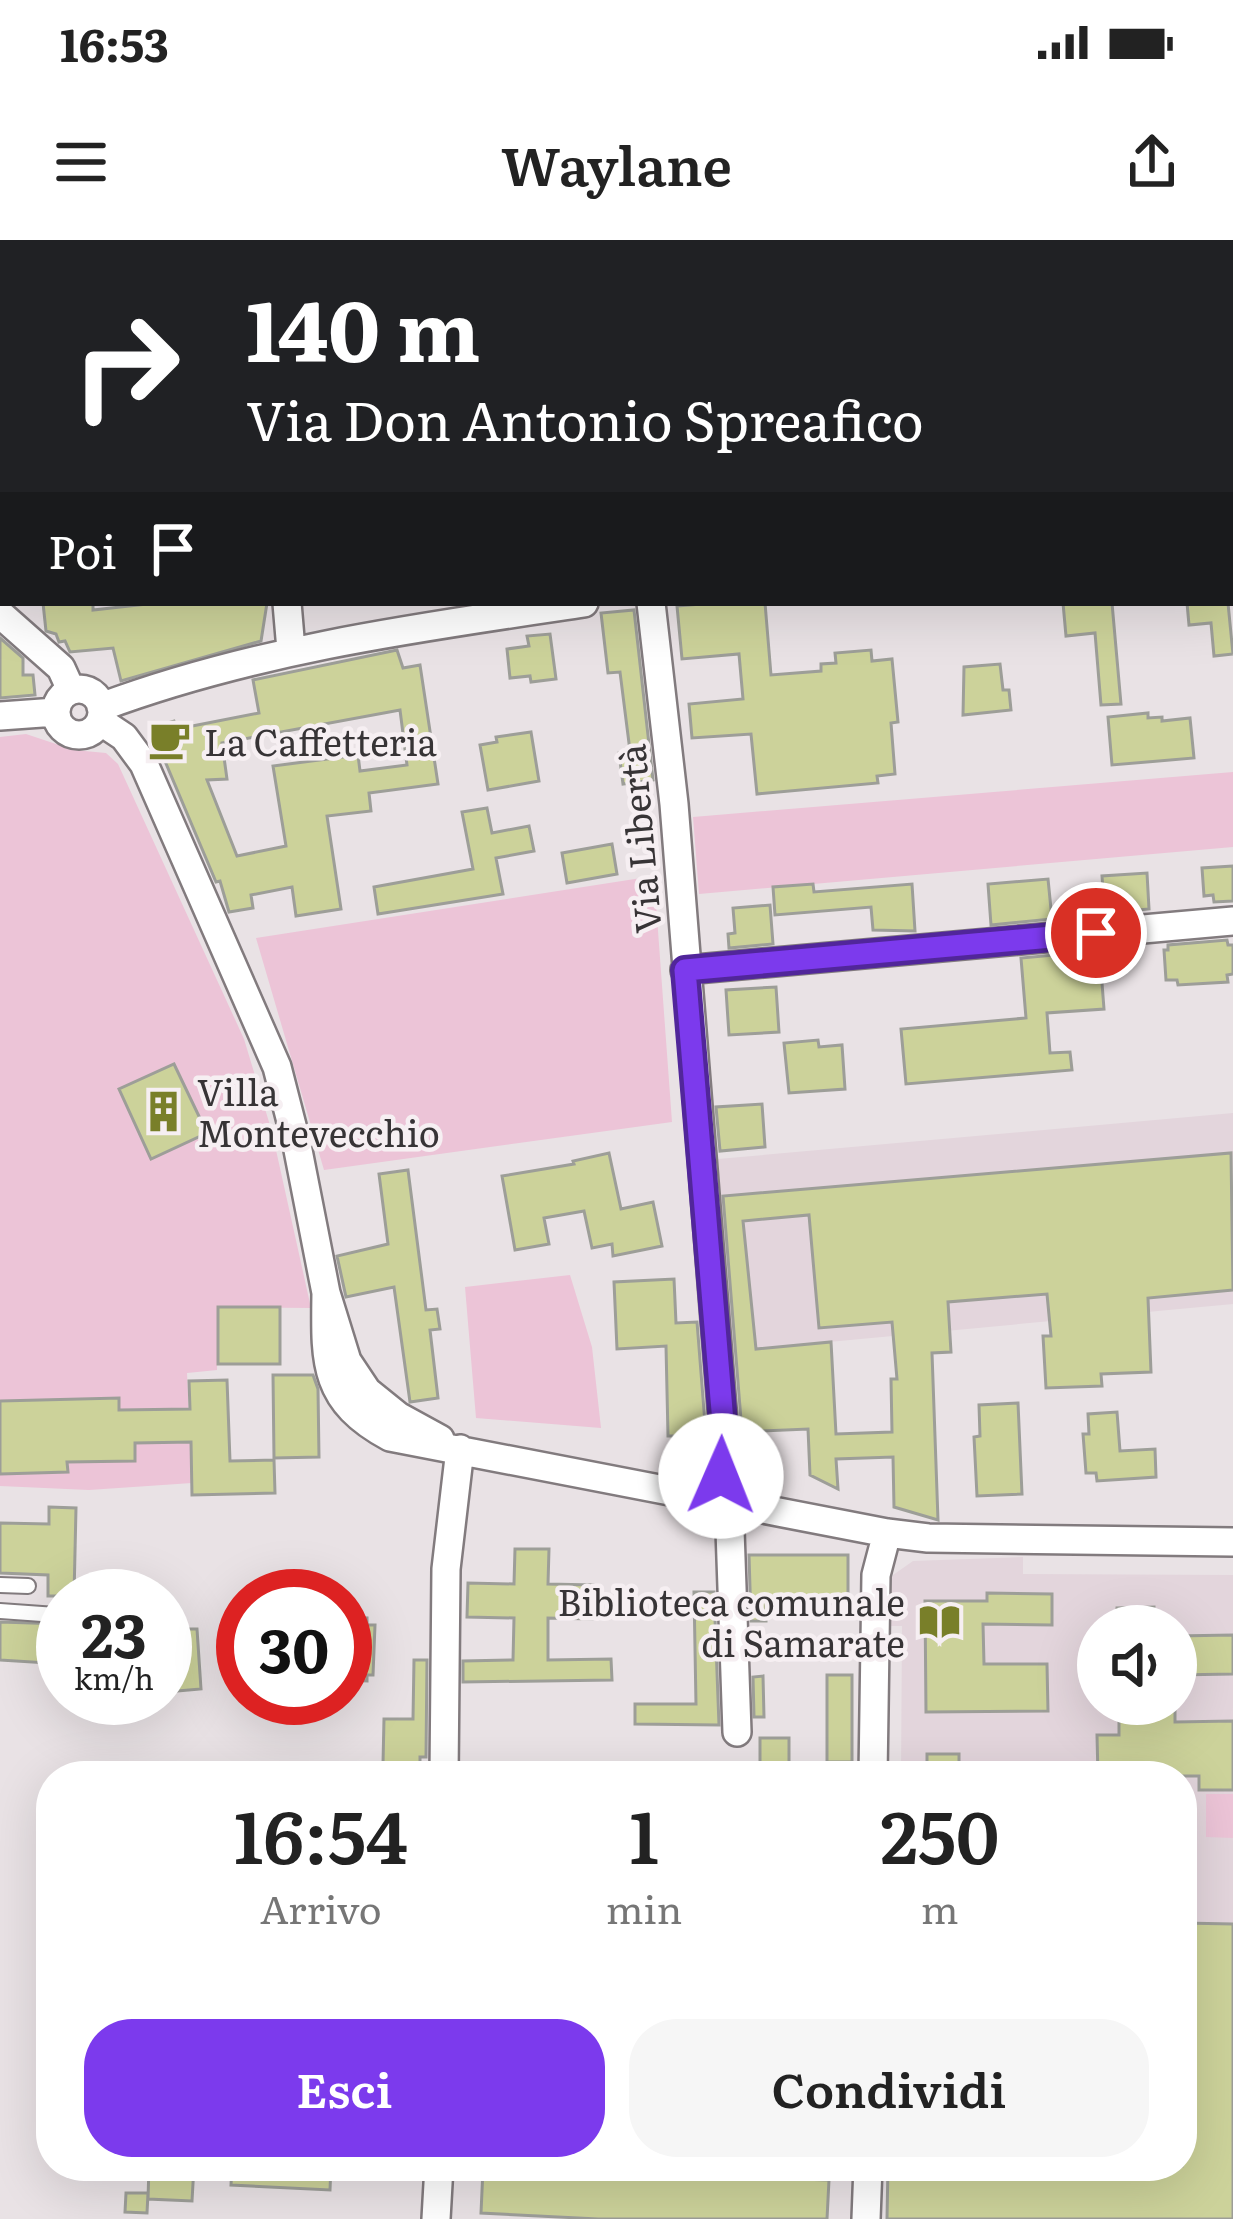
<!DOCTYPE html>
<html lang="it">
<head>
<meta charset="utf-8">
<style>
  body { margin:0; font-family:Literata,serif; background:#f6f6f6; color:#222; height:100vh; display:flex; flex-direction:column; font-size:45px; white-space:nowrap }
  * { box-sizing:border-box; margin:0 }
  p { font-size:39px; color:#767676 }
  .icon { flex:none; width:66px; height:66px; fill:none; stroke:currentColor; stroke-width:2; stroke-linecap:round; stroke-linejoin:round }
  .map { position:relative; flex:1; overflow:hidden }
  .panel { position:absolute; left:36px; top:1521px; width:1161px; height:420px; display:flex; flex-direction:column; background:#fff; border-radius:48px; box-shadow:0 12px 48px #0002 }
  .panel>* { flex:none }
  .guide { position:absolute; left:0px; top:0px; width:1233px; height:366px; box-shadow:0 12px 48px #0002; background:#202124; color:#fff; overflow:hidden }
  .controls { position:absolute; left:1077px; top:1365px; display:grid; gap:24px }
  .controls a { display:grid; place-items:center; width:120px; height:120px; border-radius:50%; background:#fff; box-shadow:0 12px 48px #0002; font-size:60px }
  .speed { position:absolute; left:36px; top:1329px; display:flex; gap:24px; font-size:60px; font-weight:700; text-align:center }
  .speed>* { display:grid; place-content:center; width:156px; height:156px; border-radius:50%; background:#fff; box-shadow:0 12px 48px #0002; line-height:1 }
  .speed small { font-size:30px; font-weight:400 }
  .speed .limit { border:18px solid #d22; background:#fff; color:#111 }
  .pin { position:absolute; display:grid; place-items:center; width:102px; height:102px; color:#fff; margin:-51px; border:6px solid #fff; border-radius:50%; box-shadow:0 3px 12px #0007 }
  .me { position:absolute; width:132px; margin:-66px; rotate:1deg; stroke-linejoin:round; filter:drop-shadow(0 0 9px #0008) }
  .turn { display:flex; align-items:center; gap:42px; height:252px; padding:0 48px; font-size:54px }
  .turn .icon { width:156px; height:156px; stroke-width:2.5 }
  .turn b { display:block; font-size:84px; line-height:102px }
  .then { display:flex; align-items:center; height:114px; padding:0 48px; background:#0003; gap:24px; font-size:45px }
  .eta { display:flex; justify-content:space-evenly; align-items:center; height:204px; text-align:center }
  .eta b { font-size:72px; font-weight:600; line-height:84px }
  .primary-button { display:flex; gap:24px; margin-top:auto; padding:24px 48px }
  .primary-button a { flex:1; height:138px; border-radius:48px; background:#7c3aed; color:#fff; font-size:48px; font-weight:600; line-height:138px; text-align:center }
  .primary-button a+a { background:#f6f6f6; color:#222 }
  .status { display:flex; justify-content:space-between; align-items:center; height:84px; padding:0 60px; background:#fff; direction:ltr }
  .status svg { height:33px; fill:currentColor }
  header { display:flex; justify-content:space-between; align-items:center; height:156px; padding:0 48px; background:#fff; font-size:54px; font-weight:600 }
  .map>svg:first-child { display:block }
  .built { fill:#e3d5dc; fill-rule:evenodd }
  .green { fill:#ecc4d7 }
  .building { fill:#ccd29a; stroke:#9d9e98; stroke-width:3; fill-rule:evenodd }
  .lines { fill:none; stroke-linecap:round; stroke-linejoin:round }
  .service-casing { stroke:#827b7e; stroke-width:18 }
  .minor-casing { stroke:#827b7e; stroke-width:32 }
  .service { stroke:#fff; stroke-width:14 }
  .minor { stroke:#fff; stroke-width:27 }
  .route-casing { stroke:#51269a; stroke-width:30 }
  .route { stroke:#7c3aed; stroke-width:21 }
  .labels { text-anchor:middle; dominant-baseline:central; stroke-width:9; stroke-linejoin:round; paint-order:stroke }
  .poi-label { font-size:36px; fill:#373436; stroke:#f6eff2; text-anchor:start }
  .street-label { font-size:36px; fill:#373436; stroke:#f6eff2 }
</style>
</head>
<body>
<div class="status"><b>16:53</b><svg viewBox="0 0 49 12"><path d="M0 12V9h3v3zM5 12V6h3v6zM10 12V3h3v9zM15 12V0h3v12zM26 1h20v11H26zM47 4h2v5h-2z"/></svg></div>
<header><svg class="icon" aria-label="menu" viewBox="0 0 24 24"><path d="M4 6h16M4 12h16M4 18h16"/></svg>Waylane<svg class="icon" aria-label="share" viewBox="0 0 24 24"><path d="M12 15V3M7 8l5-5 5 5M5 13v7h14v-7"/></svg></header>
<div class="map">
<svg width="1233" height="1979" viewBox="0 0 1233 1979">
  <rect width="100%" height="100%" fill="#e9e2e5"/>
  <path class="built" d="M1233,873v191l-501,47 -14,-192z
    M1023,1317v17l210,1v349l-51,-1v-147h-281l1,-150h-19l3,-39 7,-12 20,-14zM1098,1386h78v78h-78z"/>
  <path class="green" d="M26,494l48,16 32,3 12,11 126,275 28,93 39,176 -93,-1 -1,63 -30,3 5,110 -103,7 -89,-4v-749z
    M1233,532v75l-534,47 -6,-77z
    M654,636l18,246 -348,48 -68,-232z
    M570,1035l22,72 9,81 -125,-10 -11,-131z
    M1206,1554h27v44l-27,-1z"/>
  <path class="building" d="M43,363h50v7l63,-7h111l-6,38 -140,40 -8,-33 -43,4 -5,-11 -6,1 -3,-8 -10,-3z
    M714,363h51l6,72 50,-4v-7l15,-1 -1,-10 36,-3 1,11 20,-2 6,63 -7,1 4,51 -18,2 1,7 -121,11 -6,-60 -59,4 -3,-34 54,-5 -4,-45 -57,5 -5,-53z
    M1063,363h49l9,101 -20,1 -6,-72 -29,3z
    M1187,363h41l5,51 -19,2 -3,-33 -22,2z
    M634,370l19,170 -30,4 -4,-31 11,-2 -10,-79 -12,1 -7,-60z
    M550,394l6,45 -25,3 -1,-6 -20,2 -3,-29 22,-3 -2,-10z
    M0,398l23,20v17h10l2,20 -35,3z
    M397,410l6,18 17,-3 18,119 -69,9 2,18 -44,5 14,93 -45,7 -4,-29 -41,8 2,13 -24,4 -9,-31 -4,1 -65,-154 23,-7 3,8 82,-16 -6,-33zM400,470l7,55 -47,6 -2,-16 -85,11 13,80 -49,10 -30,-76 20,-1 -5,-36z
    M1000,424l3,26h6l2,20 -48,5 1,-48z
    M1148,473v5l14,-1v4l28,-3 4,40 -82,7 -4,-48z
    M531,492l8,49 -51,9 -8,-45 17,-3 -1,-5z
    M487,568l5,25 37,-7 5,25 -38,7 7,36 -125,20 -4,-27 99,-18 -11,-57z
    M612,604l5,30 -50,9 -5,-30z
    M1233,626v35l-19,1 -1,-7 -9,1 -2,-28z
    M1147,633l2,36 -32,3 -1,-9 -12,1 -2,-28z
    M1048,639l4,40 -61,6 -3,-41z
    M813,644l1,8 98,-8 3,47 -42,-1 -2,-23 -96,8 -2,-28z
    M770,665l3,39 -44,4 -1,-14 7,-1 -2,-25z
    M1227,700l1,5h5v29l-6,1 1,7 -50,3 -1,-5h-11l-2,-30h4v-5z
    M1120,709l2,19 -21,2 3,39 -57,4 3,40 20,-1 2,18 -166,14 -5,-55 125,-11 -5,-60z
    M776,747l3,45 -50,3 -3,-45z
    M818,800l1,7 23,-2 3,44 -56,4 -5,-50z
    M174,824l33,69 -56,26 -32,-70z
    M762,864l3,43 -45,4 -4,-44z
    M609,913l12,56 32,-7 9,44 -49,10 -1,-12 -20,4 -8,-37 -40,7 5,26 -34,6 -13,-74 72,-12 -1,-3z
    M1231,913l2,137 -85,8 3,74 -50,2 1,12 -56,2 -3,-52h8l-4,-42 -99,8 3,50 -19,1 6,167 -44,-13 -1,-50 -57,2 2,30 -28,-14 -2,-46 -66,3 -19,-236zM809,975l10,113 73,-6 5,57h-6l1,53 -56,2 -5,-92 -75,7 -13,-128z
    M408,930l18,140 11,-1 3,20 -10,1 8,68 -28,4 -16,-115 -48,10 -9,-41 51,-12 -9,-70z
    M674,1039l2,44 21,-1 9,114h-38l-2,-90 -49,3 -3,-67z
    M218,1067h62v57h-62z
    M273,1135h40l5,14 1,68 -45,1z
    M227,1140l3,81 44,-1 1,33 -83,2 -1,-53 -56,1v18l-68,1 1,10 -68,2v-73l119,-3v12l71,-1 -1,-28z
    M1018,1163l4,91 -45,2 -3,-59 6,-1 -1,-31z
    M1117,1172l3,39 35,-2 1,28 -59,4 -1,-8h-10l-3,-39h6l-1,-20z
    M49,1267l27,1 -2,88h-26v-21l-48,-2v-50l49,1z
    M515,1309h34l-1,35 45,1 -1,34 -44,-1v42l63,-1 1,21 -149,2v-21l50,-1 1,-42 -47,-1 1,-34 46,1z
    M749,1315h99v49l-82,-1v18h-15z
    M694,1352h20l5,133 -84,-1v-20h61z
    M987,1353l65,1v31l-69,-1 1,40h63l1,47 -122,1 -1,-111h62z
    M1154,1367v19h-37v-18z
    M345,1377l22,1v7h8l-2,50h-6v6l-22,-1z
    M0,1382l63,2v40l-63,-4z
    M165,1389h32l4,60 -36,3z
    M1233,1395v39l-57,1v-39z
    M414,1420h13l-1,97h-6v8l-37,-1 1,-45h29z
    M827,1435h25v87h-25z
    M763,1436l1,41h-10l-1,-40z
    M1119,1464h56v18l58,-1v69h-34v-14h-101l-1,-41h22z
    M760,1498h29v25h-29z
    M927,1514h32v22h-32z
    M1182,1683l51,1v295h-346l1,-53h294z
    M149,1926h45l-2,35 -44,-2z
    M232,1926h99l-1,24 -99,-5z
    M483,1929l346,11 -2,39h-229l-117,-6z
    M126,1953h22l-1,20 -22,-1z"/>
  <g class="lines">
    <defs>
      <path id="service" d="M0,1345l28,1
        M0,1371l56,4"/>
      <path id="minor" d="M610,0v3
        M997,0v3
        M287,3l1,-3
        M1230,300h3
        M287,363l4,47
        M651,363l23,201 51,642 -8,52
        M0,374l61,54 10,22
        M56 472a23 23 0 1 1 46 0a23 23 0 1 1-46 0Z
        M101,467c156,-58 320,-80 483,-104
        M0,476l56,-4
        M100,481l24,16 20,27 133,303 20,78 29,148 21,68 20,30 31,25 42,23
        M685,730l548,-49
        M326,1053c-1,70 -3,108 64,144l497,96 41,5 305,4
        M729,1261l8,231
        M444,1536l2,-207 14,-120
        M873,1536l3,-201 11,-42
        M436,1979l3,-53
        M866,1979l2,-53"/>
    </defs>
    <use href="#service" class="service-casing"/>
    <use href="#minor" class="minor-casing"/>
    <use href="#service" class="service"/>
    <use href="#minor" class="minor"/>
  </g>
  <g class="lines">
    <defs>
      <path id="route" d="M721,1236l4,-30 -40,-476 411,-37"/>
    </defs>
    <use href="#route" class="route-casing"/>
    <use href="#route" class="route"/>
  </g>
  <defs>
    <symbol id="cafe-bare" viewBox="-9 -9 18 18"><path d="M-5.5-4.5H6V0H3Q3 3.5 0 3.5H-2.5Q-5.5 3.5-5.5 0ZM3-3.2v2h1.7v-2ZM-6 4.5H4V6H-6Z" fill="#797f29" stroke="#f6eff2" stroke-width="2.5" paint-order="stroke"/></symbol>
    <symbol id="building-bare" viewBox="-9 -9 18 18"><path d="M-4-6H4V6H1V3H-1V6H-4ZM-2.5-4.3h1.7v1.8h-1.7ZM.8-4.3h1.7v1.8H.8ZM-2.5-1h1.7V.8h-1.7ZM.8-1h1.7V.8H.8Z" fill="#797f29" stroke="#f6eff2" stroke-width="2.5" paint-order="stroke"/></symbol>
    <symbol id="library-bare" viewBox="-9 -9 18 18"><path d="M-6-4Q-3-5.5-.7-3.5V5Q-3 3-6 4ZM6-4Q3-5.5 .7-3.5V5Q3 3 6 4Z" fill="#797f29" stroke="#f6eff2" stroke-width="2.5" paint-order="stroke"/></symbol>
  </defs>
  <g fill-rule="evenodd">
    <use href="#cafe-bare" x="140" y="470" width="59" height="59"/>
    <use href="#building-bare" x="134" y="842" width="59" height="59"/>
    <use href="#library-bare" x="910" y="1352" width="59" height="59"/>
  </g>
  <g class="labels">
    <g class="poi-label">
      <text x="204" y="500">La Caffetteria</text>
      <text x="197" y="850">Villa<tspan x="197" dy="41">Montevecchio</tspan></text>
      <text x="905" y="1360" text-anchor="end">Biblioteca comunale<tspan x="905" dy="41">di Samarate</tspan></text>
    </g>
    <g class="street-label">
      <text transform="translate(638 599) rotate(-95)">Via Libertà</text>
    </g>
  </g>
</svg>
<div class="controls">
<a><svg class="icon" aria-label="sound" viewBox="0 0 24 24"><path d="M4 9h4l5-4v14l-5-4H4zM17 9q2 3 0 6"/></svg></a>
</div>
<div class="speed"><div>23<small>km/h</small></div><div class="limit">30</div></div>
<div class="pin" style="left:1096px;top:693px;background:#d93025"><svg class="icon" aria-label="arrive" viewBox="0 0 24 24"><path d="M6 21V4h12l-3 4 3 4H6"/></svg></div>
<svg class="me" style="left:721px;top:1236px" viewBox="-20 -20 40 40"><circle r="19" fill="#fff"/><path d="M0-13L10 11 0 6-10 11z" fill="#7c3aed"/></svg>
<div class="guide">
<div class="turn"><svg class="icon" aria-label="right" viewBox="0 0 24 24"><path d="M7 20v-9h11M14 6l5 5-5 5"/></svg><div><b>140 m</b>Via Don Antonio Spreafico</div></div>
<div class="then">Poi<svg class="icon" aria-label="arrive" viewBox="0 0 24 24"><path d="M6 21V4h12l-3 4 3 4H6"/></svg></div>
</div>
<section class="panel">
<div class="eta">
<div><b>16:54</b><p>Arrivo</p></div>
<div><b>1</b><p>min</p></div>
<div><b>250</b><p>m</p></div>
</div>
<div class="primary-button"><a>Esci</a><a>Condividi</a></div>
</section>
</div>
</body>
</html>
